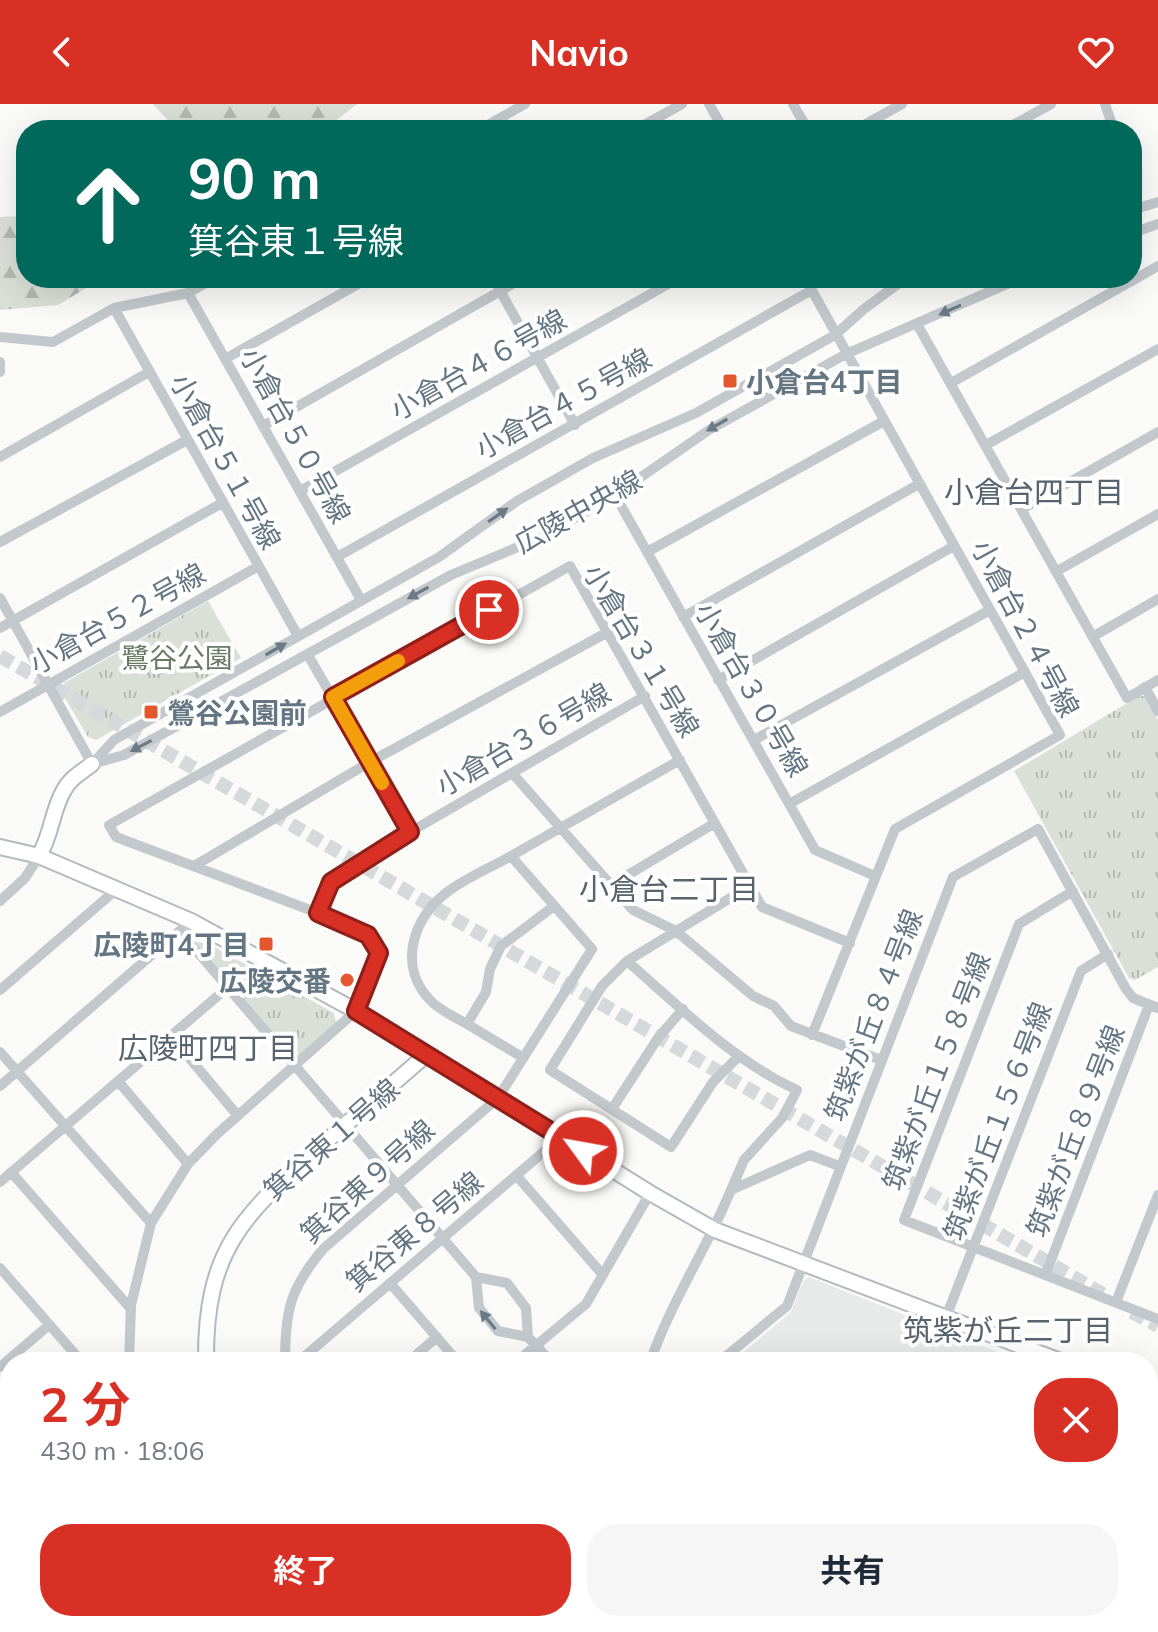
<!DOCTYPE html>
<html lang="ja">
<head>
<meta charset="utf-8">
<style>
  body { margin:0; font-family:Mulish,"Noto Sans JP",sans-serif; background:#f6f6f7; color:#1f2937; height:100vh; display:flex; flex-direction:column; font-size:30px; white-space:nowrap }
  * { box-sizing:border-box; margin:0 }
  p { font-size:26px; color:#747a83 }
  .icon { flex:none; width:44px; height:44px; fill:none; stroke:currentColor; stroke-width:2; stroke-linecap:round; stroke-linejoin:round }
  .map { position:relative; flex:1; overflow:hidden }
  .sheet { position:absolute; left:0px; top:1248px; width:1158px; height:280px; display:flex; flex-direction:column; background:#fff; border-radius:32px 32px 0 0; box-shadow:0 8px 32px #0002 }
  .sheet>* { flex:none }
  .hud { position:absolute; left:16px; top:16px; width:1126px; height:168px; border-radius:32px; box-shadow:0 8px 32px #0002; background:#00695c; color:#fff; overflow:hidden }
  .pin { position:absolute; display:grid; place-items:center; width:68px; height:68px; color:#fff; margin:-34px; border:4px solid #fff; border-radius:50%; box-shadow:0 2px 8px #0007 }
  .me { position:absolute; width:88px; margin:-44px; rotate:302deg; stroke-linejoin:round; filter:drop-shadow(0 0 6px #0008) }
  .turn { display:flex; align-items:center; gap:28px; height:168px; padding:0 40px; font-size:36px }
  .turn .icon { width:104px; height:104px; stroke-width:2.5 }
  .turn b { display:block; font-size:56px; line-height:68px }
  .round { display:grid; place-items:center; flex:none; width:84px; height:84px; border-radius:32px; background:#f6f6f7 }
  .summary { display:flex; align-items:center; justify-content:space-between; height:136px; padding:0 40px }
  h1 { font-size:48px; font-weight:700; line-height:60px; color:#d93025 }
  .primary-button { display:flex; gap:16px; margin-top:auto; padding:16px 40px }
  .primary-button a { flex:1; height:92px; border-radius:32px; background:#d93025; color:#fff; font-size:32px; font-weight:700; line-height:92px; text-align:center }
  .primary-button a+a { background:#f6f6f7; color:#1f2937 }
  header { display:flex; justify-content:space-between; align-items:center; height:104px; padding:0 40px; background:#d93025; color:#fff; font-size:36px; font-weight:700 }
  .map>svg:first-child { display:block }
  .built { fill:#e8e9e9 }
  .forest { fill:url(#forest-firs) }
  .park { fill:url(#park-tufts) }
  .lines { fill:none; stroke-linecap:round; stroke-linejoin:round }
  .secondary-tunnel { stroke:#d5d9db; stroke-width:14; stroke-dasharray:14 7; stroke-linecap:butt }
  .secondary-casing { stroke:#b3babf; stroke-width:18 }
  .street { stroke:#c3c8cc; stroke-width:10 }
  .secondary { stroke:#fff; stroke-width:14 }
  .oneway { fill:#6a7a87 }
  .route-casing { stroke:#8d1f18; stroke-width:20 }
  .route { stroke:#d93025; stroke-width:14 }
  .slow { stroke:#f59e0b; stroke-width:14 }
  .poi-dot { fill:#e4572e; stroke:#fff; stroke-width:3 }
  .labels { text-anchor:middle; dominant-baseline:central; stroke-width:8; stroke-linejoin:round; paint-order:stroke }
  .street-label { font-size:28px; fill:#657683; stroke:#fff }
  .poi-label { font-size:28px; font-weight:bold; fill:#657683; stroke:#fff; text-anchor:start }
  .park-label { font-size:28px; fill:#687a64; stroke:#fff }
  .neighbourhood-label { font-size:30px; fill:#57646e; stroke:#fff }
</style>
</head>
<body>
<header><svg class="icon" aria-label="back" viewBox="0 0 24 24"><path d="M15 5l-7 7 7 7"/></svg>Navio<svg class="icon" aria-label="heart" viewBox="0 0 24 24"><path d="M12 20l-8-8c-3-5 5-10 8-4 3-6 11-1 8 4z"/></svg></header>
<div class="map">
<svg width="1158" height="1528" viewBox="0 0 1158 1528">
  <defs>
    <pattern id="forest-firs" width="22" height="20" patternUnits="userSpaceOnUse" patternTransform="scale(2)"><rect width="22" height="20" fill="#dadfd7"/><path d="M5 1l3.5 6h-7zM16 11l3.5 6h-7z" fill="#b4b9b4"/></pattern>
    <pattern id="park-tufts" width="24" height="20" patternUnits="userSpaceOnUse" patternTransform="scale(2)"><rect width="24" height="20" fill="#dadfd7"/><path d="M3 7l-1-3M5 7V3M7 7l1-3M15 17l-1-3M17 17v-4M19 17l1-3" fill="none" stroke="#b4b9b4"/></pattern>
  </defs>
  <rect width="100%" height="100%" fill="#fafaf8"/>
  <path class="built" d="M809,1173l214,85h-291l59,-50 12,-31z"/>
  <path class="forest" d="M153,0h204l-33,26h-152l1,-4z
    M26,112v62h77l-45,27 -58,5v-93z"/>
  <path class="park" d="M208,497l33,57 -145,82 -8,-3 -26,-44 2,-10z
    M1139,592h6l13,24v247l-23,13 -6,-2 -115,-207z
    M196,838l11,1 127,70 2,10 -37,32 -9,-1z"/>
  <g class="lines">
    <path class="secondary-tunnel" d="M0,552l1108,641
      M1132,1208l26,14"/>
    <defs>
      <path id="secondary" d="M0,743l39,9 152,65 165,90 71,43c-35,31 -71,61 -106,92 -79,70 -116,104 -115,216
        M39,752c13,-22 13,-46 25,-66 6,-12 18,-18 28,-26
        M427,950l223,139 65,37 348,132
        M1148,1291l10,4
        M770,1518l9,10
        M206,1528v-10"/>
    </defs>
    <use href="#secondary" class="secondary-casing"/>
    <path class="street" d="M709,0l15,26
      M793,0l15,26
      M1105,0l9,26
      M479,26l46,-26
      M635,26l47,-26
      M855,26l47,-26
      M1004,26l47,-26
      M1132,106l26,-8
      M1132,129l26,-9
      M493,174l82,147
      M805,174l255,457 -165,94 -83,206
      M188,189l173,307
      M114,204l184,328
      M917,220l210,374 31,-18
      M0,233l53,5 61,-34 74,-15 27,-15
      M225,255l144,-81
      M0,258v10
      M951,279l207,-117
      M263,322l260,-148
      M986,341l172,-96
      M0,353l149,-85
      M300,387l379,-213
      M615,391l200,355 60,26
      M1022,405l136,-77
      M0,438l187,-102
      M647,448l237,-131
      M337,453l475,-267
      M1057,467l101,-57
      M0,494l92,166
      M683,513l236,-133
      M0,524l222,-125
      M1094,532l64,-37
      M308,551l102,177
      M718,576l236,-134
      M1145,583l13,24
      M0,608l257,-145
      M754,636l236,-130
      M93,659l21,-23 325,-183 78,-56 76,-43 103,-45 139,-78 29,-26 42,-31
      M92,660l32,-9 327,-180 91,-38 73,-42 94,-65 137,-76 175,-76
      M513,670l120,136 43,21 77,65 21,10 17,20 90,34
      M789,700l236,-132
      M194,762l176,-104 238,-130
      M611,781l104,-62
      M1073,787l-54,33 -115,296 254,99
      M0,797l25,-23 14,-22
      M318,809l13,-31 79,-50 235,-136
      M191,817l-2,21 287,335 3,31 19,23 30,6 23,25
      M627,857l-25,25 -52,84 121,77 42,-65 25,-25
      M0,886l117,-101
      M467,920c-12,-7 -28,-14 -37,-24 -32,-33 -18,-81 16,-107 19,-15 44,-25 65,-37
      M171,932l67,80
      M0,948l151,171
      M522,953l-55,-33 19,-32 4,-23 11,-23 53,-40
      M118,977l70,83
      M0,982l191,-165
      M612,1005l46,-71 25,-29
      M11,1068l120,137
      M516,1071l87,100
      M0,1078l227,-194
      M731,1086l13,-30 39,-43 14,-27c-65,-30 -116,-82 -170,-129l123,-75
      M0,1164l82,94
      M1046,1169l103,-268
      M476,1173l31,6 19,25 2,29
      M390,1179l68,79
      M1116,1198l42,-107
      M946,1213l135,-346 27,-17
      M129,1258l2,-57 20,-82 37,-59 29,-30 139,-123 23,-58 -11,-18 -50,-22 -202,-76 -7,-12 9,-5 452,-254 192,341 88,36
      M285,1258c0,-52 5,-73 38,-113l175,-151 94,-149 -81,-93 169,-96
      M298,1258l263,-225
      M408,1258l29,-25
      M516,1258l70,-58 64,-111
      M650,1258c21,-60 57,-114 81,-172l79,-35 29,11
      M719,1258l68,-56 166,-429 85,-48 88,160 7,9 25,10
      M0,1263l49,-42
      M1148,1324l10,-24
      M0,1352l10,12
      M1148,1373l10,4
      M0,1444l10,-8
      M1148,1477l10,12
      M22,1518l9,10
      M632,1518v10
      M885,1527l10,-9
      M11,1528l11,-10
      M130,1528v-10
      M286,1528v-10
      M310,1528l12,-10
      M415,1528l12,-10
      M522,1528l11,-10
      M640,1528l12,-10
      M987,1528l12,-10
      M1090,1528l12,-10"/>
    <use href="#secondary" class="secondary"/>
  </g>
  <defs><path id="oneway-solid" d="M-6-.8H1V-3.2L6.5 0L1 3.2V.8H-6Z" transform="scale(2)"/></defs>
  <g class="oneway">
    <use href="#oneway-solid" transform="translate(950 206) rotate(156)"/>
    <use href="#oneway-solid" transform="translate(717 321) rotate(150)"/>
    <use href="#oneway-solid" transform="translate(498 411) rotate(-35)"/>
    <use href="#oneway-solid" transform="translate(418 489) rotate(151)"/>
    <use href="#oneway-solid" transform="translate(276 545) rotate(-30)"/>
    <use href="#oneway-solid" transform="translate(141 642) rotate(152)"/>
    <use href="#oneway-solid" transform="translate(488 1216) rotate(-129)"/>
  </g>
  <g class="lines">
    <defs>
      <path id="route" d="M489,506l-156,87 77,135 -79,50 -13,31 50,22 11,18 -23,58 227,140"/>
    </defs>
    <use href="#route" class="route-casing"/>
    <use href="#route" class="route"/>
    <path class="slow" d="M382,679l-49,-86 65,-36"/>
  </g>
  <g class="poi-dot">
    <rect x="722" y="269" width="16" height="16" rx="4"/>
    <rect x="143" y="600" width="16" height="16" rx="4"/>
    <rect x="258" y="832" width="16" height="16" rx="4"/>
    <circle cx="347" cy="876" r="8"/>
  </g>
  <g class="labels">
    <g class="street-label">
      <text transform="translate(478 260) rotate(-29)">小倉台４６号線</text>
      <text transform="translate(563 299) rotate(-29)">小倉台４５号線</text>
      <text transform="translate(296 331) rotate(61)">小倉台５０号線</text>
      <text transform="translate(226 357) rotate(61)">小倉台５１号線</text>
      <text transform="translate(578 407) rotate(-29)">広陵中央線</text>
      <text transform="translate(117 514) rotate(-29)">小倉台５２号線</text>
      <text transform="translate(1026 524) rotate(62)">小倉台２４号線</text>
      <text transform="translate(642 546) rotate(59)">小倉台３１号線</text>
      <text transform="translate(752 585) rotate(60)">小倉台３０号線</text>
      <text transform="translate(523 635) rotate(-30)">小倉台３６号線</text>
      <text transform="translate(873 911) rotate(-69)">筑紫が丘８４号線</text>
      <text transform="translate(936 967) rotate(-69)">筑紫が丘１５８号線</text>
      <text transform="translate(997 1017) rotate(-69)">筑紫が丘１５６号線</text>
      <text transform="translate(1075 1027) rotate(-69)">筑紫が丘８９号線</text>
      <text transform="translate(331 1035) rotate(-41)">箕谷東１号線</text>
      <text transform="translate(367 1077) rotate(-42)">箕谷東９号線</text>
      <text transform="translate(414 1127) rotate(-40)">箕谷東８号線</text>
    </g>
    <g class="poi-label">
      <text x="746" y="277">小倉台4丁目</text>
      <text x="167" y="608">鶯谷公園前</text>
      <text x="250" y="840" text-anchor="end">広陵町4丁目</text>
      <text x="331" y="876" text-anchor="end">広陵交番</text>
    </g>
    <g class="park-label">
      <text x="177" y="553">鷺谷公園</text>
    </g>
    <g class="neighbourhood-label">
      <text x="1034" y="388">小倉台四丁目</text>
      <text x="669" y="785">小倉台二丁目</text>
      <text x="208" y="944">広陵町四丁目</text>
      <text x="1008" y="1226">筑紫が丘二丁目</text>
    </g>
  </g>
</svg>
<div class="pin" style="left:489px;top:506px;background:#d93025"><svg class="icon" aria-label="arrive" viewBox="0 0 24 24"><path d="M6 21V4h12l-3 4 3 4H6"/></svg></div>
<svg class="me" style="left:583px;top:1047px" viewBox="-20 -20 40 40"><circle r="17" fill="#d93025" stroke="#fff" stroke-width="3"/><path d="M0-11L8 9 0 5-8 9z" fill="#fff"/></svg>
<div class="hud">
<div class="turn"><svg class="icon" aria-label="ahead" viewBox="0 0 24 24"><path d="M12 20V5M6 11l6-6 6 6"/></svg><div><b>90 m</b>箕谷東１号線</div></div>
</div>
<section class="sheet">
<div class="summary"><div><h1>2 分</h1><p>430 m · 18:06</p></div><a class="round" style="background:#d93025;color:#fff"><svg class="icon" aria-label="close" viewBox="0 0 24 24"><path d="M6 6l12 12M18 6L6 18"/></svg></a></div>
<div class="primary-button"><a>終了</a><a>共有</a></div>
</section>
</div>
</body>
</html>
